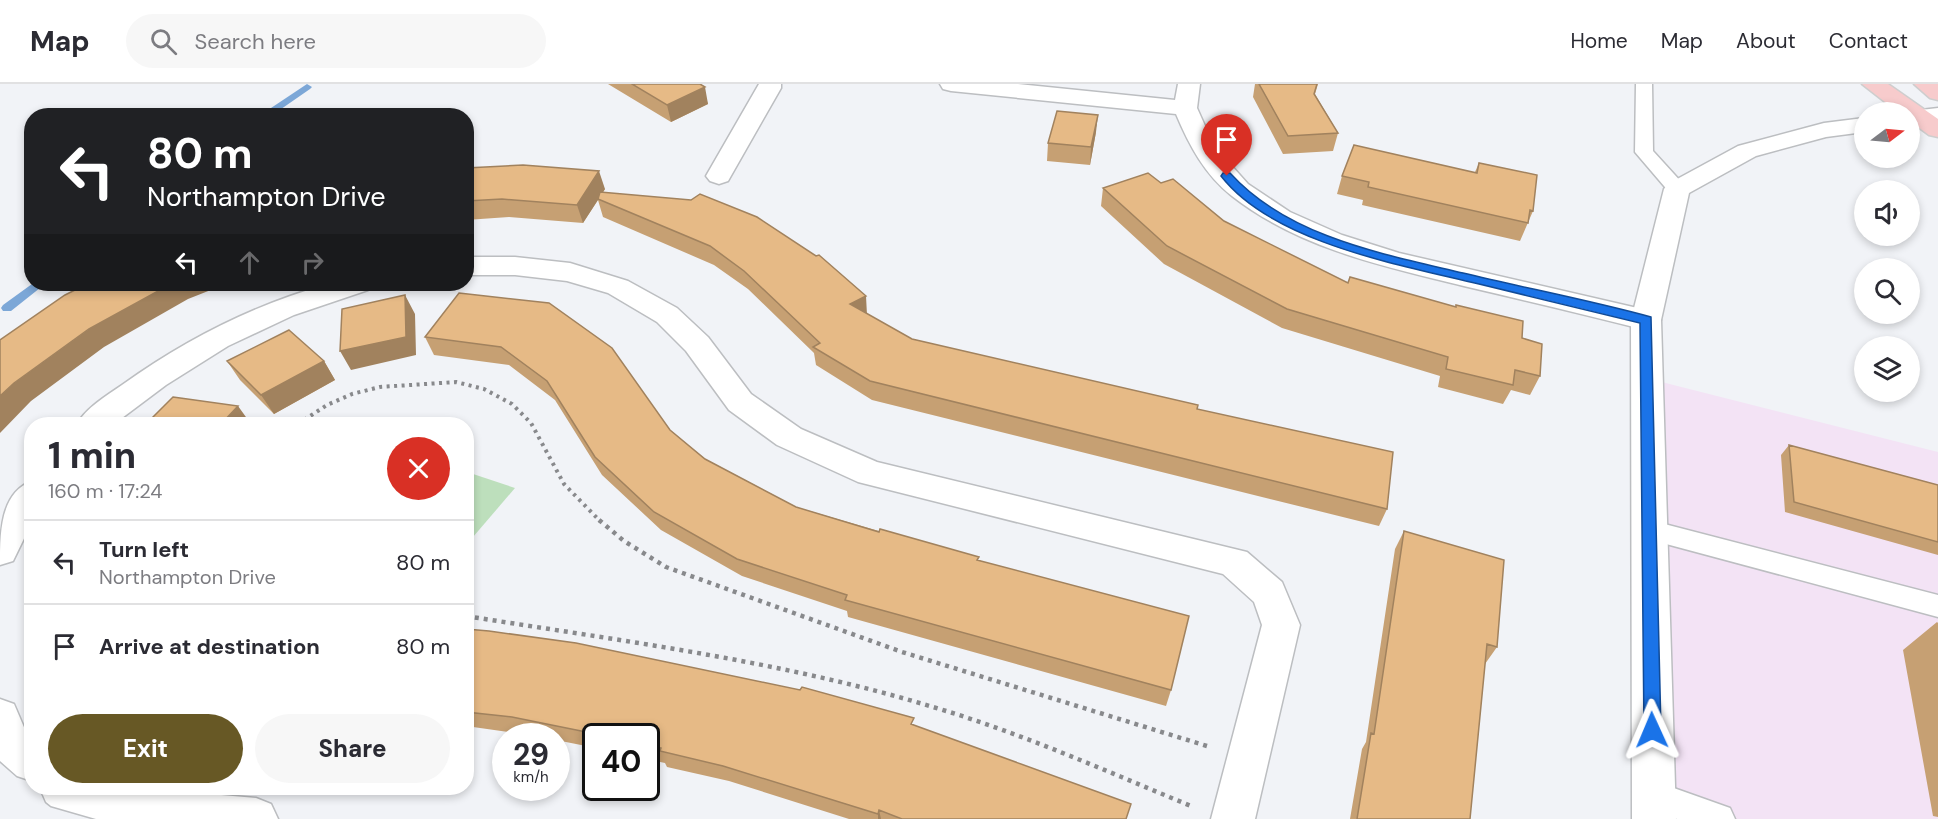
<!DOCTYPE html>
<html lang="en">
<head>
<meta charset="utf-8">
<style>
  body { margin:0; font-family:"DM Sans",sans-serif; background:#f7f7f7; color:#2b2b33; height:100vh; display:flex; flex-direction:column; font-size:22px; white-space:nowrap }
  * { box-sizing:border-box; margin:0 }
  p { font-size:20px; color:#7c7c81 }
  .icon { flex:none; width:33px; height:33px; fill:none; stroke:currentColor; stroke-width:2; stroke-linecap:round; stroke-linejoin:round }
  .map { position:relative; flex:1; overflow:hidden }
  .side { position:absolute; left:24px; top:333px; width:450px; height:378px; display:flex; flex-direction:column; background:#fff; border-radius:24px; box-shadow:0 3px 9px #0003 }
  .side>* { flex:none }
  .hud { position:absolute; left:24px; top:24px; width:450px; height:183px; border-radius:24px; box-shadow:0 3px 9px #0003; background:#202124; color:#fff; overflow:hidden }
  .needle { width:39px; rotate:74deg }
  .fabs { position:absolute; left:1854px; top:18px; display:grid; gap:12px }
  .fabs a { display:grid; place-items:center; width:66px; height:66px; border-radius:50%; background:#fff; box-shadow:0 3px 9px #0003; font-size:30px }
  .speed { position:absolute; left:492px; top:639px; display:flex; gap:12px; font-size:30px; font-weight:700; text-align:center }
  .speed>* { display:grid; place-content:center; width:78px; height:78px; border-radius:50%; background:#fff; box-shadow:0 3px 9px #0003; line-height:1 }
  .speed small { font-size:15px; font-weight:400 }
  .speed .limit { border:3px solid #111; border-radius:9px; background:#fff; color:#111 }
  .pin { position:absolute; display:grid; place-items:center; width:51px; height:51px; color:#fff; margin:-62px -26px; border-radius:50% 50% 50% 0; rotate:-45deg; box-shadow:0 0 6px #0007 }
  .pin .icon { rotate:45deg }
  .me { position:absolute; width:66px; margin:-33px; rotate:359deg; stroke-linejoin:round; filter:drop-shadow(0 0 4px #0008) }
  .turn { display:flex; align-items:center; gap:21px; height:126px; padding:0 24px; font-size:27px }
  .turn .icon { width:78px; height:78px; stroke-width:2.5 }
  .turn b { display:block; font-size:42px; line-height:51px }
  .lanes { display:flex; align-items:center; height:57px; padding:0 24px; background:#0003; justify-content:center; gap:30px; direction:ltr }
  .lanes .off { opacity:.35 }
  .round { display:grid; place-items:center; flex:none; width:63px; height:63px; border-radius:32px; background:#f7f7f7 }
  .summary { display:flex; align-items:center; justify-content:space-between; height:102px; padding:0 24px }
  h1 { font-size:36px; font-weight:800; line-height:45px }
  .primary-button { display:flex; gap:12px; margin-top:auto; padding:12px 24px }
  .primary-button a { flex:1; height:69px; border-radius:36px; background:#675825; color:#fff; font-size:24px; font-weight:800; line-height:69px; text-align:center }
  .primary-button a+a { background:#f7f7f7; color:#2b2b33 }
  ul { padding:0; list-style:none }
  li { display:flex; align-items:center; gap:18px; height:84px; padding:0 24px; border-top:2px solid #e1e1e2 }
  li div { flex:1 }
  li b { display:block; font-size:22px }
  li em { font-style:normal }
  header { display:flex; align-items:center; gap:36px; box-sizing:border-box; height:84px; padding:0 30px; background:#fff; border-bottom:2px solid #e1e1e2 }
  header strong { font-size:28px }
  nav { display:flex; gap:33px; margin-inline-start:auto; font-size:21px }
  .search { width:420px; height:54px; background:#f7f7f7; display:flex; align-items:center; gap:15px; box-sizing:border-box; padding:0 21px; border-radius:33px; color:#7c7c81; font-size:22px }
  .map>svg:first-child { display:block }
  .commercial { fill:#f3e3f5 }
  .green { fill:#bddfbc }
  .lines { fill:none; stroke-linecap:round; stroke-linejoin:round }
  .stream { fill:#7ca7d7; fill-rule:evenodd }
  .service-casing { stroke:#bcbec1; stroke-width:3 }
  .minor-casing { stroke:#bcbec1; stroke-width:3 }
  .tertiary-casing { stroke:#bcbec1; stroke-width:3 }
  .primary-casing { stroke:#cecece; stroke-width:3 }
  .path-far1 { stroke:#88898c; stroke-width:4; stroke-dasharray:3 4.5; stroke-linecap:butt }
  .path { stroke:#88898c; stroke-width:4.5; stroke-dasharray:4 5; stroke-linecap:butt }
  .service { fill:#fff; fill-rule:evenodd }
  .minor { fill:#fff; fill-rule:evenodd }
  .tertiary { fill:#fff; fill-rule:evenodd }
  .primary { fill:#f7cbcc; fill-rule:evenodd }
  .wall { fill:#c6a073 }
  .shaded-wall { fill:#a1825e }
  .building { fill:#e6ba86; stroke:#a1825e; stroke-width:1.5 }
  .route { fill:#1a73e8; stroke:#114b97; stroke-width:1.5 }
</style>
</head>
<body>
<header>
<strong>Map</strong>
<div class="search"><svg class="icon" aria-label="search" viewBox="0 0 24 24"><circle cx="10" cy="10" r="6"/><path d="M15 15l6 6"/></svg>Search here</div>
<nav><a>Home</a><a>Map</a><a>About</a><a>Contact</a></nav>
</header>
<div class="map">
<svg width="1938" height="735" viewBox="0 0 1938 735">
  <rect width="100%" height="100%" fill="#f1f3f7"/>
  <path class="commercial" d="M1638,292l300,76v367h-293z"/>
  <path class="green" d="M467,388l48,16 -48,56 -1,-72z"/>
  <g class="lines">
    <path class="stream" d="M307,0l5,3 -2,2 -39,27h-12z
      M32,200h13l-34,27h-8l-2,-3 2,-3z"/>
    <defs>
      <path id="service" d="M1636,0h16l1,67 31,34 2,4 -2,4h-14l-35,-41z
        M1649,436l289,75v22l-298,-80 -4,-7 4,-7z
        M1654,697l76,27 5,11h-58l-34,-13 -4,-10 4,-10z"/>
      <path id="minor" d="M759,0h22v4l-53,93 -9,3 -9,-3 -4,-5z
        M940,0h78l157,16 3,-16h22l-3,24 17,38 34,38 42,28 52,23 57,18 247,57 10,3 5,7 -5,7 -10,3c-59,-15 -118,-29 -178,-43 -82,-20 -168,-38 -236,-91 -27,-21 -43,-51 -56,-82l-225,-23 -8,-2z
        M466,173h49l55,6 58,18 49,27 31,29 43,57 50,35 76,33 370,90 35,30 18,43 -45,194h-44l51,-194 -8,-23 -31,-28 -365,-92 -81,-37 -48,-35 -43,-59 -29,-29 -49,-29 -41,-12 -52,-6h-49z
        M328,200h44l-4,6 -74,25 -66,31 -62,39 -52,39h-37c9,-16 29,-28 45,-39 63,-45 131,-80 206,-101z
        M32,397v41l-19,39 -13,4c0,-32 0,-72 32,-84z
        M0,615l14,5 12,28 6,4v45l-15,-5 -17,-15z
        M40,704h100l116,10 15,6 7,15h-182l-45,-13 -5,-4z"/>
      <path id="tertiary" d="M1938,24v14l-28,3v-13h-7z
        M1864,34v14l-38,5 -70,19 -67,37 -28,127 15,499h-44l-1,-499 33,-131 4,-5 70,-38 86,-23z"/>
      <path id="primary" d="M1862,0h26l50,35v18l-9,-2 -19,-14v-9h-12z
        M1914,0h24v16l-8,-2z"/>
    </defs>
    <use href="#service" class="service-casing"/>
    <use href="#minor" class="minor-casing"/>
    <use href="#tertiary" class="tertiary-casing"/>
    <use href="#primary" class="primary-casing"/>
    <path class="path-far1" d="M298,340l29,-19 25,-11 28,-7 76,-5 28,7 28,15 19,19 33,61 36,37"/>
    <path class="path" d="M599,436l25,21 42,26 236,85 305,94
      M466,532c156,25 316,45 467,91 88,26 173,64 258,99"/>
    <use href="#service" class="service"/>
    <use href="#minor" class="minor"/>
    <use href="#tertiary" class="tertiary"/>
    <use href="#primary" class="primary"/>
  </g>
  <path class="wall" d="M608,0h93l7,20 -37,18z
    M1255,0h63l-3,10 23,39 -5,18 -50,3 -30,-57z
    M1096,48l-6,33 -43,-4 1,-18z
    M1479,79l54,48 -13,30 -158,-36 1,-5 -26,-6 5,-18 133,-4z
    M466,84l139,21 -2,3 264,122 45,25 285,70 190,100 -8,17 -507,-126 -56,-35 -2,-12 -66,-64 -34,-24 -111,-48 -5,-17 -15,23 -74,-6 -43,3z
    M1161,99l63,38 124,62 107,24 1,-2 66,33 18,38 -10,19 -19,-5 -8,14 -65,-17 2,-11 -158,-48 -118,-64 -63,-58 2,-18z
    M459,209l211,137 35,29 91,48 183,53 192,130 -5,16 -318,-89 -1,-6 -105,-35 -81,-46 -59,-55 -47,-75 -46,-35 -75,-10 -9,-18z
    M227,277h97l11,19 -61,34 -34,-34z
    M1789,361l149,40v70l-153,-43 -4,-57z
    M1404,447l93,116 -12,17 -15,155h-120l12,-70 4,-7 29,-193z
    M1937,538l1,1v194l-5,-1 -30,-166z
    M466,545l448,96 213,94h-278l-120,-38 -62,-14 -2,-4 -19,-4v-23h-50v12l-40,-8v-4h-19l-14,-2 -57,-8z"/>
  <path class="shaded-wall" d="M691,0h10l1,4 3,-1 3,17 -37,18 -4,-17z
    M1098,31l-2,17 -6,33 1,-18z
    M599,87l6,18 -22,34 -6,-18z
    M171,200h55l-38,15 -84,48 -73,54 -31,32v-37l14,-13 75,-54z
    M405,211l10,19 1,41 -65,15 -11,-19z
    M866,212l1,19 -17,-11z
    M324,277l11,19 -61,34 -13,-19z
    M238,322l13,18h-30z
    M879,726l2,9h-3v-5z"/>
  <path class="building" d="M632,0h68l5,3 -38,18z
    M1259,0h58l-3,10 24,39 -50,3z
    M1057,27l41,4 -7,32 -43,-4z
    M1354,61l123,28 2,-10 58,12 -4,36 -3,-1 -2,13 -160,-36 1,-5 -27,-6z
    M523,81l76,6 -22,34 -75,-6 -36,2v-33z
    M1148,89l13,10 12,-4 51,42 124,62 2,-6 106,30v-2l67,16 -1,17 20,6 -2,32 -25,-6 -2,15 -67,-16 2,-12 -161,-48 -120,-63 -64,-58z
    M600,108l91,8 9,-6 57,23 59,39 3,-1 47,41 -16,8 62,35 286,66 -1,4 196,43 -6,57 -517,-128 -57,-34 7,-4 -76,-72 -34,-25 -112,-47z
    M87,200h84l-82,45 -75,54 -14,13v-56l65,-45z
    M459,209l90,10 63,45 58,82 35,29 91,48 83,25 1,-3 99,28 -2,3 212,56 -18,74 -326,-90 2,-5 -110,-36 -83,-47 -59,-55 -48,-76 -46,-34 -76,-10z
    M405,211l1,42 -66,14 2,-42z
    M289,246l35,31 -63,34 -34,-34z
    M173,313l65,9 -17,18h-75z
    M1789,361l149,40v57l-144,-40z
    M1404,447l100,29 -7,87 -10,-3 -17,175h-113l14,-86 3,1z
    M466,545l23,2 87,12 224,47 2,-3 112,31 -3,6 220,80 -5,15h-224l-23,-9 -1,4 -155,-48 -63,-15 1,-3 -15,-3v-9h-40l-94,-19 -46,-5z"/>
  <path class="route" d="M1223,89h7c58,64 153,81 233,100 62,15 126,27 188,44l10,413 -3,5 -6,2 -6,-2 -2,-5 -4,-407c-53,-13 -107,-26 -161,-39 -78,-19 -206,-41 -258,-108z"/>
</svg>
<div class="fabs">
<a><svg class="needle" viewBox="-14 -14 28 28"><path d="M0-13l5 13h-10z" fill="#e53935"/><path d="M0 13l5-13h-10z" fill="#7c7c81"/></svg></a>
<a><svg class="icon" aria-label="sound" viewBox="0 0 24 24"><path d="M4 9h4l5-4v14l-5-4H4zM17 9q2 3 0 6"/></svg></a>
<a><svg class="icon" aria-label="search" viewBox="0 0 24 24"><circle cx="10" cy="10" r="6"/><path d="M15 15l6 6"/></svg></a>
<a><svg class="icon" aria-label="layers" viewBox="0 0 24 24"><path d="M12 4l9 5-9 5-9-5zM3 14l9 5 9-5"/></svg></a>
</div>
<div class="speed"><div>29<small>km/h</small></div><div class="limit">40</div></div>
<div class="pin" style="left:1227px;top:92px;background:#d93025"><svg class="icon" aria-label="arrive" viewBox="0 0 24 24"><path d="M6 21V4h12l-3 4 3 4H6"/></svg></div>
<svg class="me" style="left:1652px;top:646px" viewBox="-20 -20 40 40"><path d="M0-17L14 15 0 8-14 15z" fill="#1a73e8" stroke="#fff" stroke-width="4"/></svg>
<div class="hud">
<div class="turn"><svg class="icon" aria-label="left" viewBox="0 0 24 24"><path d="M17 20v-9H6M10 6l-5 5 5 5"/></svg><div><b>80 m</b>Northampton Drive</div></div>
<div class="lanes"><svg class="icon" aria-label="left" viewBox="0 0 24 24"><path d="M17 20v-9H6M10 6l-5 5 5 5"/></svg><svg class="icon off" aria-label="ahead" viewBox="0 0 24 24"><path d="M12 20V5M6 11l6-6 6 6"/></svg><svg class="icon off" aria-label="right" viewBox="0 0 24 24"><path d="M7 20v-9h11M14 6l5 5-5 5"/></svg></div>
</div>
<section class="side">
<div class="summary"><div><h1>1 min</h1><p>160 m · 17:24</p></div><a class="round" style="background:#d93025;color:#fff"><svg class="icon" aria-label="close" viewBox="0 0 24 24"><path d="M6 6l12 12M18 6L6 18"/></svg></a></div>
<ul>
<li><svg class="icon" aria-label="left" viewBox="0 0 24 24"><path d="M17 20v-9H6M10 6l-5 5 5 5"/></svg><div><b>Turn left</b><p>Northampton Drive</p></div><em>80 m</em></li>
<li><svg class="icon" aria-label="arrive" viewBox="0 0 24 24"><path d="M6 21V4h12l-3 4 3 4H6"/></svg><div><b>Arrive at destination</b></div><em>80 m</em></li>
</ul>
<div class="primary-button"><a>Exit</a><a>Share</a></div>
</section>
</div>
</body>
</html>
